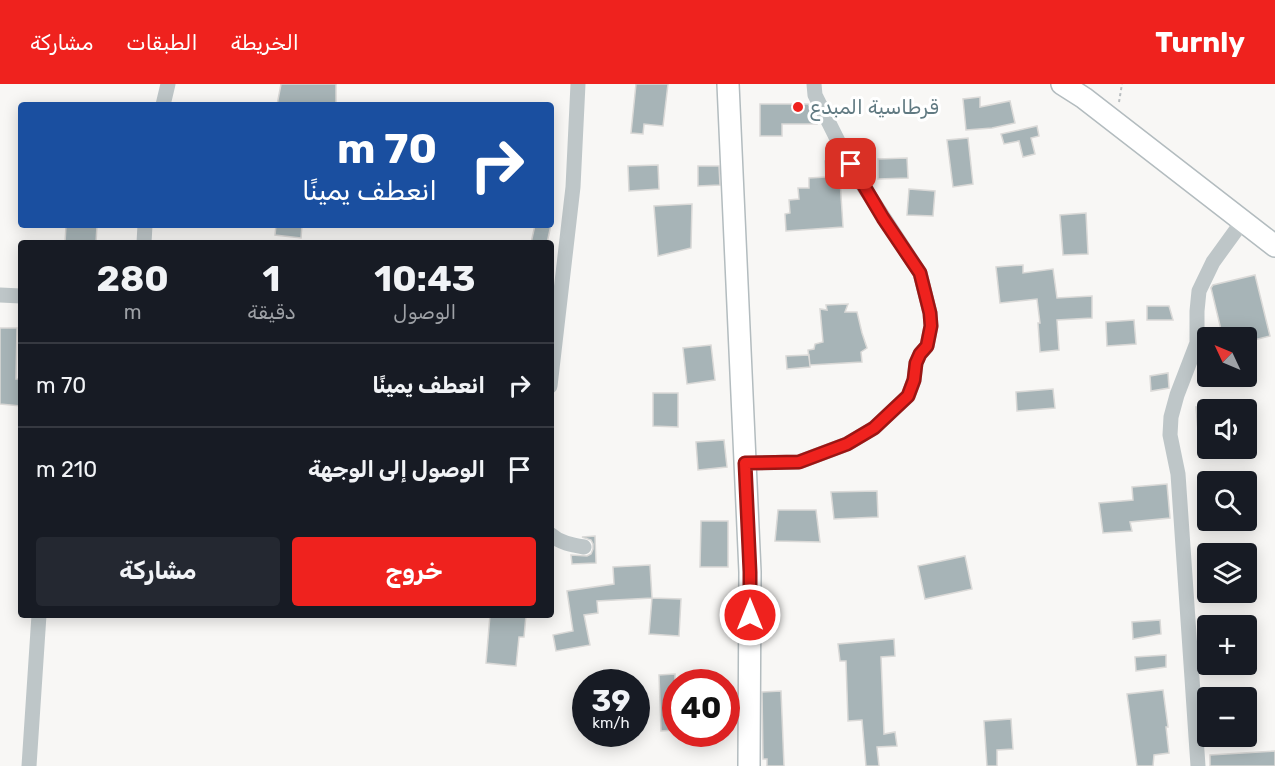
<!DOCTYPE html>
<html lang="ar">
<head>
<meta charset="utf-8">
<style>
  body { margin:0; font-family:Rubik,"Noto Sans Arabic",sans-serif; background:#242831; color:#f1f3f6; direction:rtl; height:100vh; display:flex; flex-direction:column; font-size:22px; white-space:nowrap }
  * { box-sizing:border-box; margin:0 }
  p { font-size:20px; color:#9ea1a6 }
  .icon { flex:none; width:33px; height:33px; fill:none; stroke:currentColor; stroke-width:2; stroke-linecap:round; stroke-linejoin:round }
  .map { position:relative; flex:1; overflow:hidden; direction:ltr }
  .details { position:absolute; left:18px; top:156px; width:536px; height:378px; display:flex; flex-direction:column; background:#171b24; border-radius:6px; box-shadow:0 3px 15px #0003; direction:rtl }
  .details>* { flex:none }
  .guide { position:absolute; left:18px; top:18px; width:536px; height:126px; border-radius:6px; box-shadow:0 3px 15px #0003; direction:rtl; background:#1a4fa0; color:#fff; overflow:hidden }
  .needle { width:39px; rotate:314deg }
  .tools { position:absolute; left:1197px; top:243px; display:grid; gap:12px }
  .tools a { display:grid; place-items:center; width:60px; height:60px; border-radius:6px; background:#171b24; box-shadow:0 3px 15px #0003; font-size:30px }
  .speed { position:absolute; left:572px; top:585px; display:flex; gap:12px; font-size:30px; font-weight:700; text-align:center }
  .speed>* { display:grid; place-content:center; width:78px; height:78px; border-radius:50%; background:#171b24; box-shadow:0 3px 15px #0003; line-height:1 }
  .speed small { font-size:15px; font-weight:400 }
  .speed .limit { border:9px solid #d22; background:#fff; color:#111 }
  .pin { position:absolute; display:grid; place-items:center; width:51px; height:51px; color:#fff; margin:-26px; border-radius:12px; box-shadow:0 3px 9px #0006 }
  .me { position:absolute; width:66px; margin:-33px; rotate:0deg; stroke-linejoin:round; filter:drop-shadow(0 0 4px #0008) }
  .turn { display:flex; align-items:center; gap:21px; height:126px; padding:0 18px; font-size:27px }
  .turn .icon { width:78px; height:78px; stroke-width:2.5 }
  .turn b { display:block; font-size:42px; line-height:51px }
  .eta { display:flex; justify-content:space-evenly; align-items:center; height:102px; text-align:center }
  .eta b { font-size:36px; font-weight:700; line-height:42px }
  .cta { display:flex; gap:12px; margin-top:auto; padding:12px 18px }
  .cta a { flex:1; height:69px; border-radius:6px; background:#ef221e; color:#fff; font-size:24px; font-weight:700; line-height:69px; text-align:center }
  .cta a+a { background:#242831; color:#f1f3f6 }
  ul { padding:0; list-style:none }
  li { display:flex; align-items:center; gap:18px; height:84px; padding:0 18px; border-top:2px solid #363941 }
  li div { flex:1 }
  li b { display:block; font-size:22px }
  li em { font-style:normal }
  header { display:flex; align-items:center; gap:36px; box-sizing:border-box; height:84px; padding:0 30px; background:#ef221e; color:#fff }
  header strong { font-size:28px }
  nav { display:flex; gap:33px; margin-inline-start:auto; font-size:21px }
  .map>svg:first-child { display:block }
  .building { fill:#a7b4b7; stroke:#dad9d7; stroke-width:1.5 }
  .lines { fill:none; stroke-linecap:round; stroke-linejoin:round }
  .secondary-casing { stroke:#b3bcbf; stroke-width:24 }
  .path { stroke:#b9bec0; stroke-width:2; stroke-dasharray:3 3; stroke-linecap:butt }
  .street { stroke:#bec6c8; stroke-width:15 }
  .secondary { stroke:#fff; stroke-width:21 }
  .route-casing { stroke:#9b1614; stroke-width:15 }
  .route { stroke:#ef221e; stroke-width:10 }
  .poi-dot { fill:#ef221e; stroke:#fff; stroke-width:2 }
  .labels { text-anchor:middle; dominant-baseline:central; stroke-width:6; stroke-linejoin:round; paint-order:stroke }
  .poi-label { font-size:20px; fill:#617a82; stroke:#fff; text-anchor:start }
</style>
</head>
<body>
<header>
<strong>Turnly</strong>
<nav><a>الخريطة</a><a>الطبقات</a><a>مشاركة</a></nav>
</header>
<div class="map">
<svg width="1275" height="682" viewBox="0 0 1275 682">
  <rect width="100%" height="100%" fill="#f8f7f5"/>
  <path class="building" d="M281,0h55v21h-59z
    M636,0h32l-5,42 -19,-2 -1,10 -12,-1z
    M980,13v10l30,-6 5,22 -23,5 -26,2 -3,-31z
    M760,20h48l9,16v4h-35v12h-22z
    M1037,42l2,10 -8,2 4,16 -12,3 -4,-16 -15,3 -3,-10z
    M968,54l5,46 -20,3 -6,-47z
    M907,74l1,20 -30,1v-20z
    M825,77h13l1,3 4,63 -57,4 -1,-17 5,-1 -1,-13 10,-1 -1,-11h11v-10l17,-1z
    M658,81l1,24 -30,2 -1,-25z
    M698,82h21l1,19 -22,1z
    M909,105l26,2 -2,25 -26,-1z
    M692,120l-1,44 -33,8 -4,-50z
    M1086,129l2,41 -25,1 -3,-40z
    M66,141h31l-1,18h-31z
    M276,141h26l-1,13 -26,-3z
    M535,141h16l-4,18h-16z
    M1023,181v8l30,-4 4,29 35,-2v22l-35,2 2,30 -19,2 -2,-29h2l-3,-24 -37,4 -4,-36z
    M1255,191l15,61 -24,6v-4h-23l-12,-50 2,-3z
    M848,220l-3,8h12l5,21 5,15 -6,4 1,10 -52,3 -2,-15 6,-1 1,-5 8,-2 -3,-33 7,1 -1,-5z
    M1147,222h22l4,14h-26z
    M1134,236l2,24 -29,2 -1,-24z
    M0,244h17l-1,51h5v27l-21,-2z
    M711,261l4,35 -28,4 -4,-36z
    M809,271l1,12 -23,2 -1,-13z
    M1168,289l1,15 -18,3 -1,-15z
    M1053,305l2,19 -38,3 -1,-19z
    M653,309h25v34l-25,-1z
    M1208,322v37h-9l-3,-36z
    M724,356l3,27 -29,3 -2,-28z
    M1167,400l3,34 -40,4 2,9 -29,2 -4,-30 34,-3 -1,-13z
    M877,407l1,26 -44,2 -3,-27z
    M778,426h38l4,32 -45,-1z
    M701,437h27v46h-28z
    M595,452l1,27 -24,1 -1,-9 16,1 4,-2 2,-5v-5l-2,-4 -9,-3z
    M965,472l7,33 -47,10 -7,-33z
    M650,481l2,33 -55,3 1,12 -14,2 6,30 -34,6 -3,-16 20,-4 -6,-40 47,-7 -1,-17z
    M652,514l29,1 -2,37 -30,-2z
    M490,531h36l-2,22h-5l-3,29 -30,-3z
    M1160,536l1,14 -28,5 -1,-17z
    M894,555l1,17 -14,1 3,77 11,-2 2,14 -20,1 2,19h-13l-4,-46 -14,1 -2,-60h-6l-2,-17z
    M1166,571v12l-30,4 -1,-14z
    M675,590v56l-14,1 -2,-56z
    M1163,606l5,37h-2l3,26 -15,2 -1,11h-16l-10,-72z
    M781,607l3,75h-17v-7h-4l-1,-67z
    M1011,635l2,30 -16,1v16h-10l-3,-45z
    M1275,667v15h-65v-11z"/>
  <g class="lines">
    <defs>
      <path id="secondary" d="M728,0l22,488 -1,194
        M1062,0l22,14 191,148"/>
    </defs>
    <use href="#secondary" class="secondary-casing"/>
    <path class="path" d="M1119,18l3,-18"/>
    <path class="street" d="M163,21l5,-21
      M144,159l1,-18
      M0,211l21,1
      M550,302l23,-199 5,-103
      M745,379l54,-1 48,-18 27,-16 34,-32 6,-16 2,-17 4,-9 7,-8 4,-20 -1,-13 -10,-40 -58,-89 -22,-39 -25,-50 -1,-11
      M550,450c10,9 22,11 34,13
      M29,682l10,-151
      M1198,682l-20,-292 -8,-39 1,-18 6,-22 20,-52v-32l2,-20 14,-29 29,-40"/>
    <use href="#secondary" class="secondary"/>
  </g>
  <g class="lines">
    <defs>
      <path id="route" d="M750,531v-43l-5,-109 54,-1 48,-18 27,-16 34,-32 6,-16 2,-17 4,-9 7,-8 4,-20 -1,-13 -10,-40 -37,-55 -32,-54"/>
    </defs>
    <use href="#route" class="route-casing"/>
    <use href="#route" class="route"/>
  </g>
  <circle class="poi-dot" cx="798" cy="23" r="6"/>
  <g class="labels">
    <g class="poi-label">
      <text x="810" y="23">قرطاسية المبدع</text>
    </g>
  </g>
</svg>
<div class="tools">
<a><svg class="needle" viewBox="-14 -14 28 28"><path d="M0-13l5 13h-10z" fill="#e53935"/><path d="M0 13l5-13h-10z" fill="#9ea1a6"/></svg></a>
<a><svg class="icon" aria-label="sound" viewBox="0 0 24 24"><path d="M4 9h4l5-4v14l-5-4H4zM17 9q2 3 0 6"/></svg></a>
<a><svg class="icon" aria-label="search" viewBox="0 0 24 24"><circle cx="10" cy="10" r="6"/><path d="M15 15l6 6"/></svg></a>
<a><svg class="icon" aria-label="layers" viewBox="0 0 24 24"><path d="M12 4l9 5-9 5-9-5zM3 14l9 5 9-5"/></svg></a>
<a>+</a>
<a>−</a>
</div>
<div class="speed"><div>39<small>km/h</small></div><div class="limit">40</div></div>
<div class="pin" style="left:851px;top:80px;background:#d93025"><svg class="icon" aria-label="arrive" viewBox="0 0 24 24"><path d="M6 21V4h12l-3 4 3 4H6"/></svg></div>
<svg class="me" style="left:750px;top:531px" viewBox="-20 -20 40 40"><circle r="17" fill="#ef221e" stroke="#fff" stroke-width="3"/><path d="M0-11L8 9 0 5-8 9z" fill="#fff"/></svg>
<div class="guide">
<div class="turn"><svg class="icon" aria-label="right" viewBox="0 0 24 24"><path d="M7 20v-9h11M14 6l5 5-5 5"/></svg><div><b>70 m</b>انعطف يمينًا</div></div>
</div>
<section class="details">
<div class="eta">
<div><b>10:43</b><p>الوصول</p></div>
<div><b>1</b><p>دقيقة</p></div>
<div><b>280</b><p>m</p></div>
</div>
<ul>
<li><svg class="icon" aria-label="right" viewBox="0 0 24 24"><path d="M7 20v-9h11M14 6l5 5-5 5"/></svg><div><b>انعطف يمينًا</b></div><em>70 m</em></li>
<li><svg class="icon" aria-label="arrive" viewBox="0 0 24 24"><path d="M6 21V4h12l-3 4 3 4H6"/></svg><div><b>الوصول إلى الوجهة</b></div><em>210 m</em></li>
</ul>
<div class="cta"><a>خروج</a><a>مشاركة</a></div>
</section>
</div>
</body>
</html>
